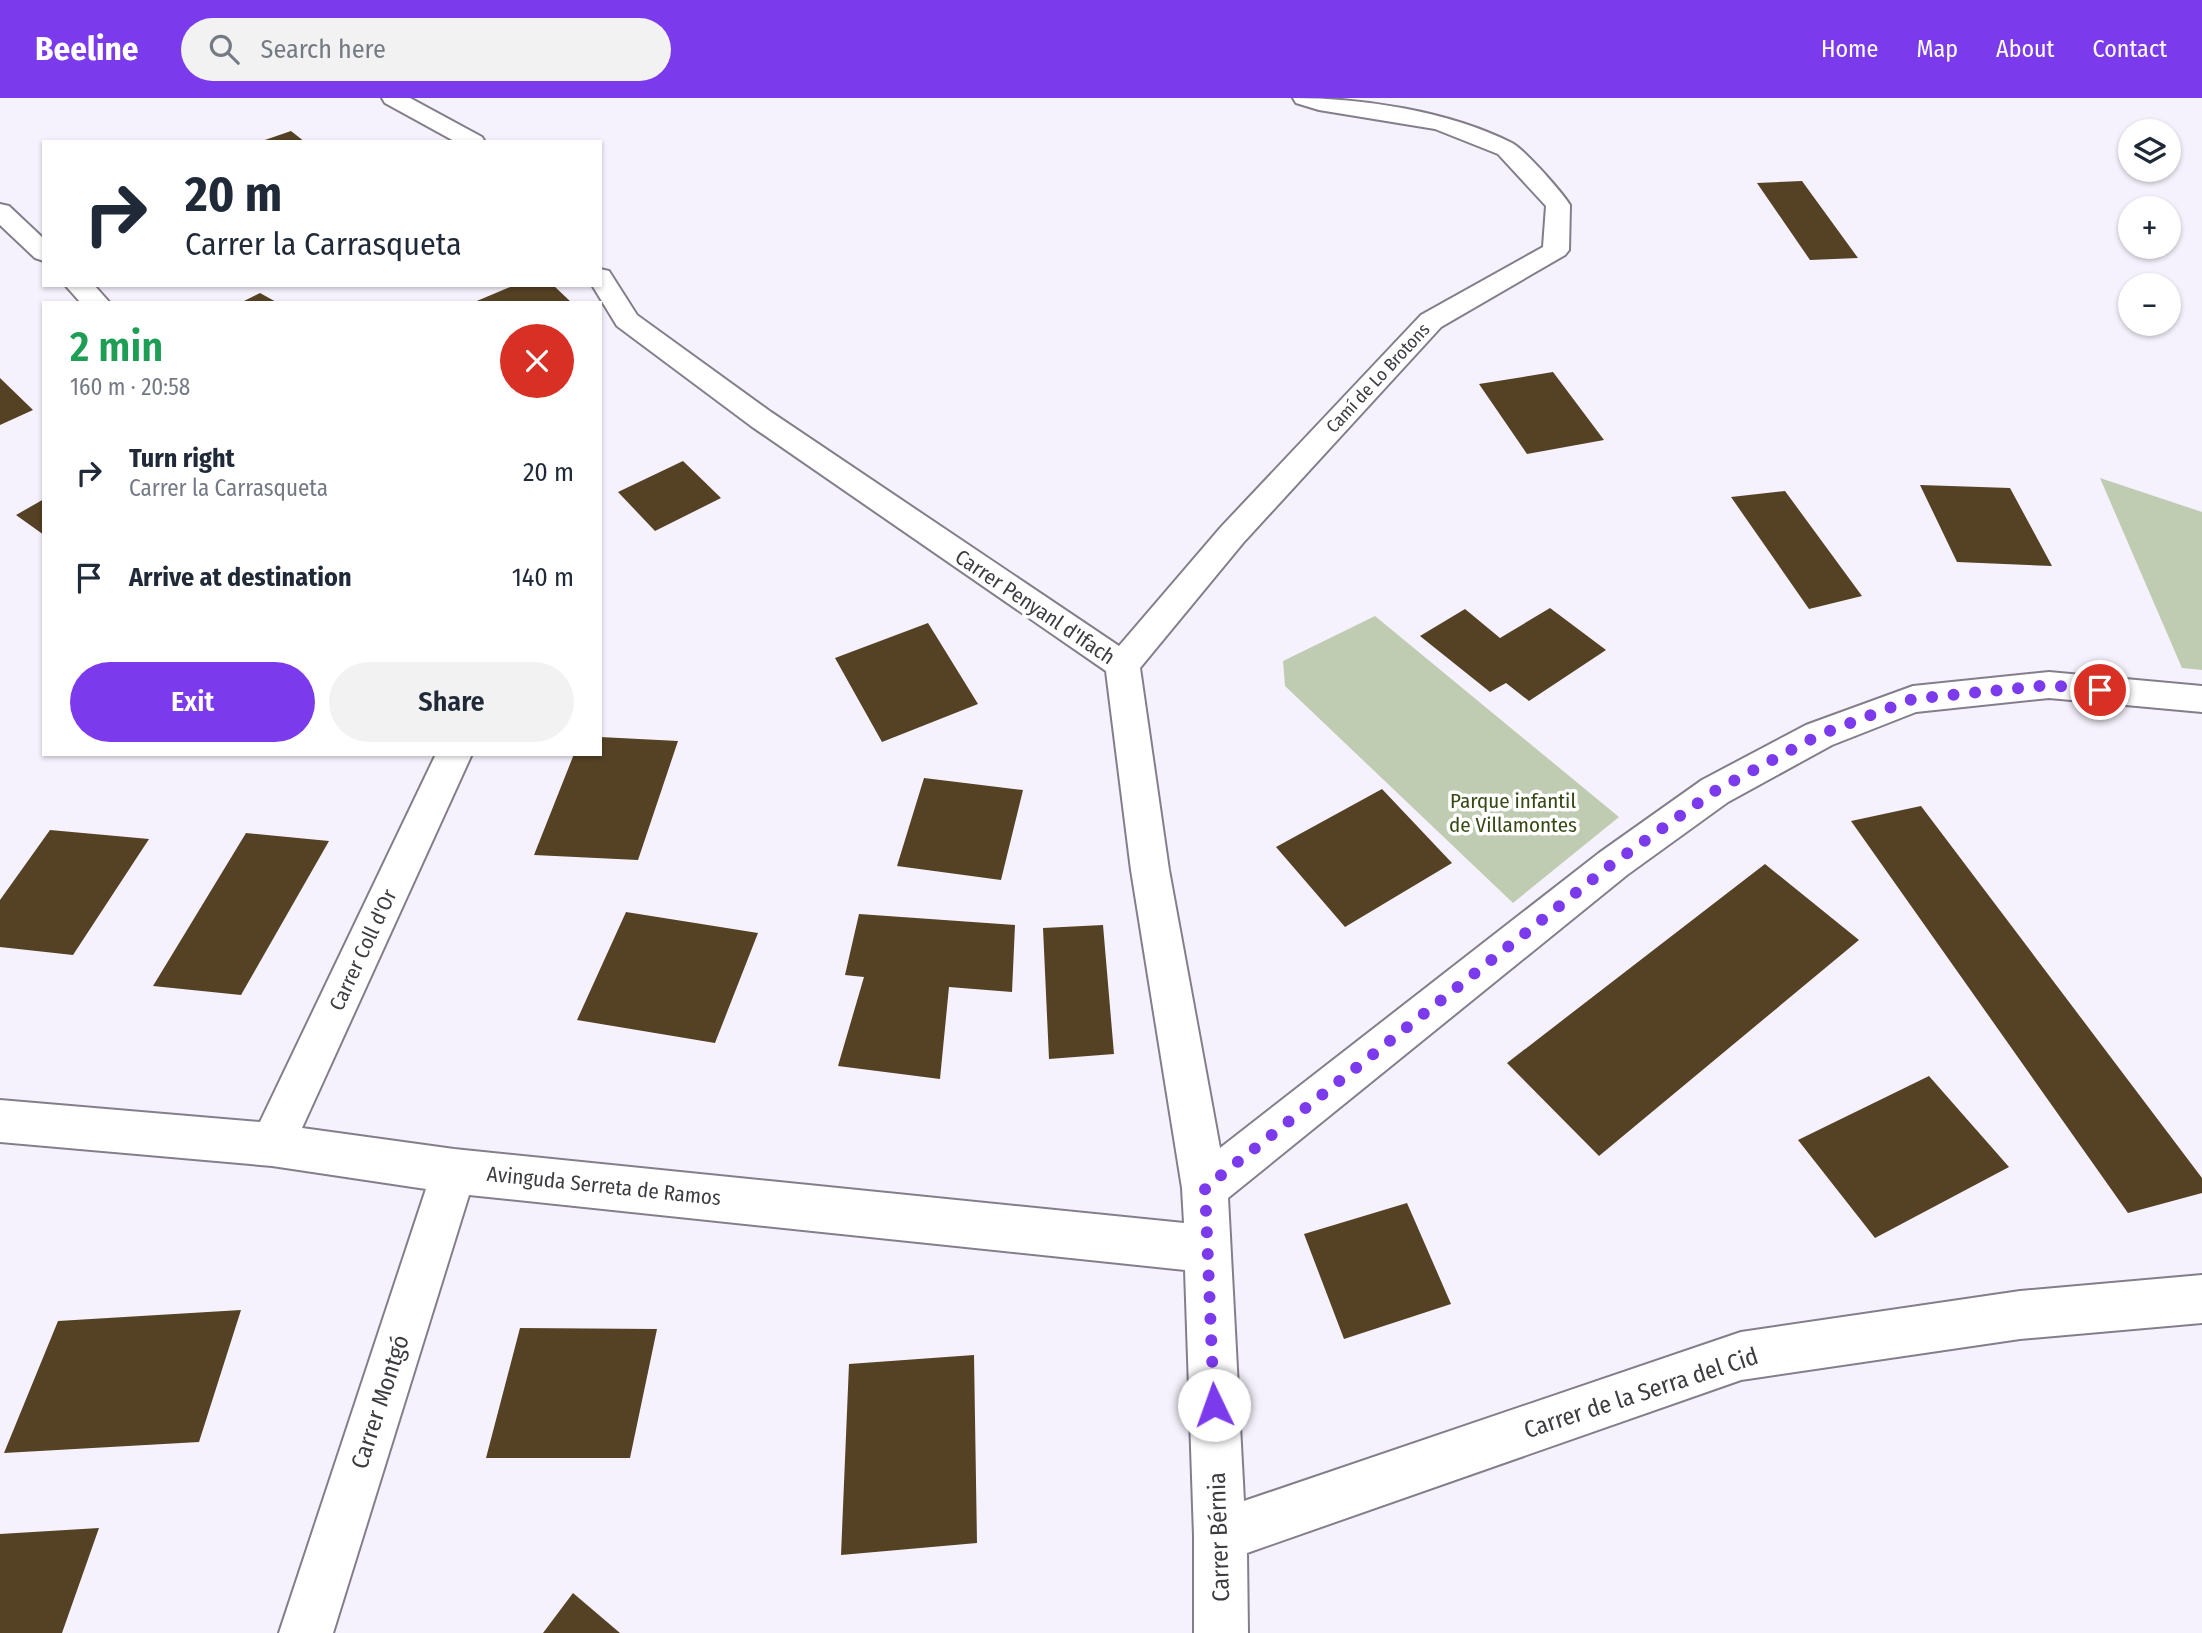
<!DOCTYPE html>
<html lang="en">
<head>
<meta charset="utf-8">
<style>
  body { margin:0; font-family:"Fira Sans Condensed",sans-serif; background:#f2f2f3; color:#1f2937; height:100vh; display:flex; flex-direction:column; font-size:26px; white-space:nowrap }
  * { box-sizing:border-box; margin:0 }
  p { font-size:23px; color:#747a83 }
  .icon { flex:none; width:38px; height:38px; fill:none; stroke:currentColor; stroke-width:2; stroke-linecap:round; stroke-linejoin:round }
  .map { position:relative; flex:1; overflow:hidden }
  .drawer { position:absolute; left:42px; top:203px; width:560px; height:455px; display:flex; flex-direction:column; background:#fff; border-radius:0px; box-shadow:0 2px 5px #0004 }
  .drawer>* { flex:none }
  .top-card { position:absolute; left:42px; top:42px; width:560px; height:147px; border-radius:0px; box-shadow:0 2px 5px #0004; background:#fff; color:#1f2937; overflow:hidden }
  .tools { position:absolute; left:2118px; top:21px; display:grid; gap:14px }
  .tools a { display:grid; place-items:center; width:63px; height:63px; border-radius:50%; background:#fff; box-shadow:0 2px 5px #0004; font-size:35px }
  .pin { position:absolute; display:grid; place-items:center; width:60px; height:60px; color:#fff; margin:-30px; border:4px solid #fff; border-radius:50%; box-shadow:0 2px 7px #0007 }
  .me { position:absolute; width:77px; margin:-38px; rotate:357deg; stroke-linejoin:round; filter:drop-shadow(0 0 5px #0008) }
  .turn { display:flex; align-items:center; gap:24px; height:147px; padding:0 28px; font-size:32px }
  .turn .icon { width:91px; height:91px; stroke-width:2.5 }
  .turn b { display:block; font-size:49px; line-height:60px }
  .round { display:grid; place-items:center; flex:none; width:74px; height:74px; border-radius:37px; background:#f2f2f3 }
  .summary { display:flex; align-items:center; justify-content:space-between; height:119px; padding:0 28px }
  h1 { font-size:42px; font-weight:600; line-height:52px; color:#1e9e55 }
  .primary-button { display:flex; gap:14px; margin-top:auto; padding:14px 28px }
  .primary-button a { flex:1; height:80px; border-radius:42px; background:#7c3aed; color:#fff; font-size:28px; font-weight:600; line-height:80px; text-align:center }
  .primary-button a+a { background:#f2f2f3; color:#1f2937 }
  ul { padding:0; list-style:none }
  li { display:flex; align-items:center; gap:21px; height:105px; padding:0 28px }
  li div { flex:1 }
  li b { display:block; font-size:26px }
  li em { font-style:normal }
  header { display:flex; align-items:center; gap:42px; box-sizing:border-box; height:98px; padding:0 35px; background:#7c3aed; color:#fff }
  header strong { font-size:33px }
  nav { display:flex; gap:38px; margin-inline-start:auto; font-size:24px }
  .search { width:490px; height:63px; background:#f2f2f3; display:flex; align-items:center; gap:18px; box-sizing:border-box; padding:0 24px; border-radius:38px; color:#747a83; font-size:26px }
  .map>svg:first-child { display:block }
  .green { fill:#c0ccb2 }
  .building { fill:#554124 }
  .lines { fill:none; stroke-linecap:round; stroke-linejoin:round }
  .street-casing { stroke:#847e8b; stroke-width:4 }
  .street { fill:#fff; fill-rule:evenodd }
  .route { stroke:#7c3aed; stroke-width:12; stroke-dasharray:0 21.6 }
  .labels { text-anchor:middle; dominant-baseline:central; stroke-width:7; stroke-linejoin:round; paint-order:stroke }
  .far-street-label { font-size:18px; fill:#3e3c41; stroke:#fff }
  .street-label { font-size:21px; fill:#3e3c41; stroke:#fff }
  .park-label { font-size:21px; fill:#374a15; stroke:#fff }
  .near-street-label { font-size:24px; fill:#3e3c41; stroke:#fff }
</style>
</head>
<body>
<header>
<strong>Beeline</strong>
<div class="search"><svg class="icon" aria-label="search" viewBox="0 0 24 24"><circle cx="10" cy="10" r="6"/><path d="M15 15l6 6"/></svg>Search here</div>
<nav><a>Home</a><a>Map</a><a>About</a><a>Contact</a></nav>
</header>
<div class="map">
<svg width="2202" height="1535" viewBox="0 0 2202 1535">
  <rect width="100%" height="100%" fill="#f6f2fd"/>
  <path class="green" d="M2100,380l102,34v158l-20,-2z
    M1375,518l244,201 -106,86 -228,-217 -2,-25z"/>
  <path class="building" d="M291,33l14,11h-43v-1z
    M1802,83l56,77 -48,2 -53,-77z
    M515,187h38l19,18h-100z
    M260,195l18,10h-38z
    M1553,274l51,68 -77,14 -48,-70z
    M0,280l33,32 -33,15z
    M683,363l38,37 -66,33 -37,-39z
    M1920,387l90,3 42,78 -95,-4z
    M1785,393l77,105 -53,13 -78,-112z
    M44,401v36l-28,-20z
    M1550,510l56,42 -77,51 -23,-18 -16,9 -70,-56 45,-27 35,29z
    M928,525l50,81 -96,38 -47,-84z
    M600,639l78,4 -40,119 -104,-5 40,-101h26z
    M924,680l99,12 -22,90 -104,-14z
    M1382,691l70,74 -107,64 -69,-80z
    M1921,708l281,372v15l-74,20 -277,-392z
    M50,732l99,9 -76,116 -73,-8v-47z
    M246,735l83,8 -88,154 -88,-9z
    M1765,766l94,76 -260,216 -92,-93z
    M626,814l132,21 -43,110 -138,-23z
    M859,816l156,11 -3,67 -63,-5 -9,92 -102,-13 26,-89 -19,-2z
    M1103,827l11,129 -65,5 -6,-131z
    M1929,978l80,91 -134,71 -77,-98z
    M1407,1105l44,101 -107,35 -40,-105z
    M241,1212l-42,132 -195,11 54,-132z
    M520,1230l137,1 -27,129h-144z
    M974,1257l3,188 -136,12 8,-191z
    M99,1430l-37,105h-62v-99z
    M573,1495l47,40h-77z"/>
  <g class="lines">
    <defs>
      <path id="street" d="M382,0h28l72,39 3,5h-29l-71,-39z
        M1293,0c69,0 156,13 219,45 12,6 50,49 58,62l-1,45 -4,5 -124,72 -198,216 -103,125 29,202 51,278 379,-295 103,-73 104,-55 107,-39 136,-14 153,14v26l-153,-14 -133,14 -84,33 -104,57 -101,73 -399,323 16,303 497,-169 279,-41 182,-16v48l-182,16 -279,41 -494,173 1,80h-54v-97l-9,-266 -716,-75 -136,438h-54l147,-444 -154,-23 -272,-24v-42l260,22 176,-368h36l-170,374 152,21 730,74 -2,-35 -51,-318 -25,-199 -355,-245 -134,-100 -25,-41h8v-16l9,2 28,44 134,97 348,234 102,-119 200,-212 122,-68 3,-41 -48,-52 -63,-25 -116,-19 -23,-7z
        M0,106l9,2 35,33v22l-9,-3 -35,-33z
        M65,187h29l16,18h-29z"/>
    </defs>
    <use href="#street" class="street-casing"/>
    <use href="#street" class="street"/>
  </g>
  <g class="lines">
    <path class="route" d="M1214,1307l-9,-217 407,-324 103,-73 104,-56 94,-36 136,-14 51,5"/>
  </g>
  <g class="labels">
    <g class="far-street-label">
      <text transform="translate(1378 280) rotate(-47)">Camí de Lo Brotons</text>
    </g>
    <g class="street-label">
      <text transform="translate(1035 509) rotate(34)">Carrer Penyanl d'Ifach</text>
      <text transform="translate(363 852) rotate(-65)">Carrer Coll d'Or</text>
      <text transform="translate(604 1088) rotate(6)">Avinguda Serreta de Ramos</text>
    </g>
    <g class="park-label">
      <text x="1513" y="703">Parque infantil<tspan x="1513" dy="24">de Villamontes</tspan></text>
    </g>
    <g class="near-street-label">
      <text transform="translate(1641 1295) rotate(-18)">Carrer de la Serra del Cid</text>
      <text transform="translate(380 1304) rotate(-72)">Carrer Montgó</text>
      <text transform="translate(1219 1439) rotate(-92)">Carrer Bérnia</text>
    </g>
  </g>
</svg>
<div class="tools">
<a><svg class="icon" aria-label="layers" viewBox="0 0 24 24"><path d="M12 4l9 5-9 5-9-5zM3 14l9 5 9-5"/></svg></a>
<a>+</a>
<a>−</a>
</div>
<div class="pin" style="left:2100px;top:592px;background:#d93025"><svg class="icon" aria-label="arrive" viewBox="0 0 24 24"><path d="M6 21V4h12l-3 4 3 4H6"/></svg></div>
<svg class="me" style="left:1214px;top:1307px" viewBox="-20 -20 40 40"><circle r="19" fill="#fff"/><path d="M0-13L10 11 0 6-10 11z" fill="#7c3aed"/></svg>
<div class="top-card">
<div class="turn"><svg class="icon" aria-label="right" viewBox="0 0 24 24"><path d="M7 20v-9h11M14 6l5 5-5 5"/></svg><div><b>20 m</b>Carrer la Carrasqueta</div></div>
</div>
<section class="drawer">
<div class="summary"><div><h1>2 min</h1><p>160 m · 20:58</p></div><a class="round" style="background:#d93025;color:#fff"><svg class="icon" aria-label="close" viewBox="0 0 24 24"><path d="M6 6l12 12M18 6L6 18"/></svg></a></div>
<ul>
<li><svg class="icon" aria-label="right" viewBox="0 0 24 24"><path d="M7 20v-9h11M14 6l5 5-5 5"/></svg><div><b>Turn right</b><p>Carrer la Carrasqueta</p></div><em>20 m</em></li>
<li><svg class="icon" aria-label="arrive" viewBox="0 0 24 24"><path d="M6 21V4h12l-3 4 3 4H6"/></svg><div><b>Arrive at destination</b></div><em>140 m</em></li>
</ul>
<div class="primary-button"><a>Exit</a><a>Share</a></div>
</section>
</div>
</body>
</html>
